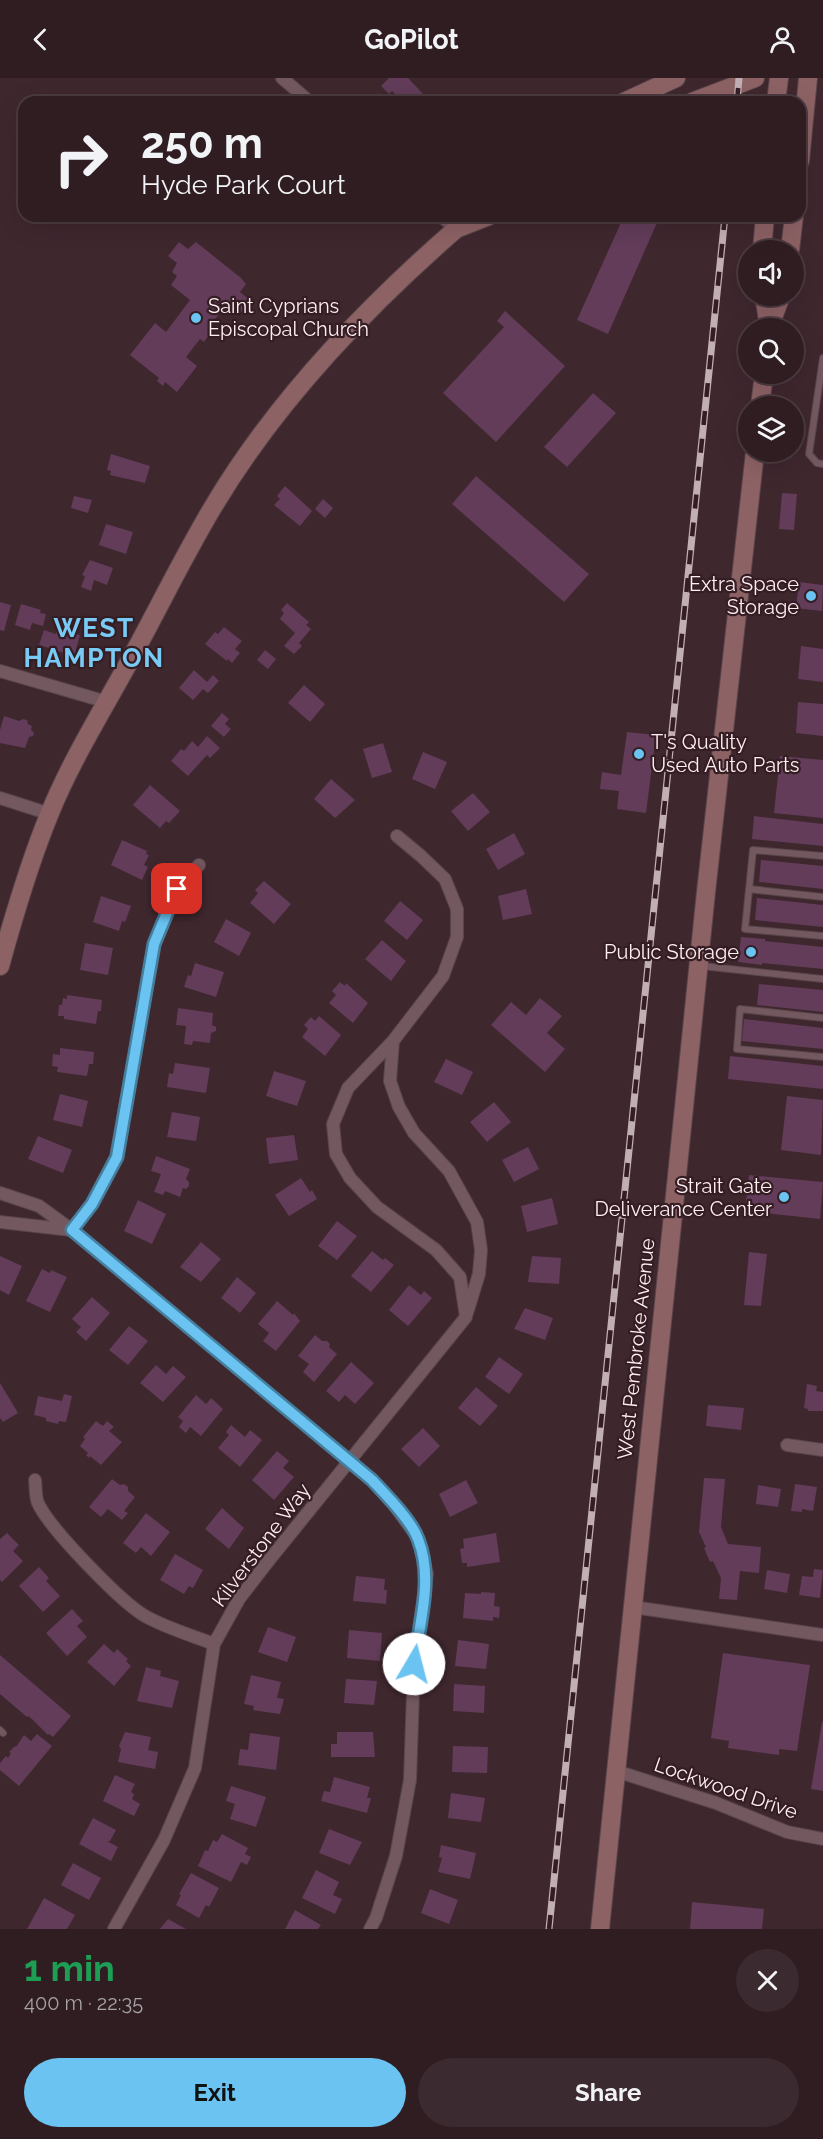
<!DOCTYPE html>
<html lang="en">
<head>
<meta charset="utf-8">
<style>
  body { margin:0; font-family:Raleway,sans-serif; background:#3b2a2f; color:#f1f3f6; height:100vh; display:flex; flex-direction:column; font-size:22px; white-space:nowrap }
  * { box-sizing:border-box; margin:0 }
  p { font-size:20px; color:#a7a2a5 }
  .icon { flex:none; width:33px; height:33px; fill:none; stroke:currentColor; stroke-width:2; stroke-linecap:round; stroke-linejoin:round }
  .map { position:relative; height:1851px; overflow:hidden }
  .details { display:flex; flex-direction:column; background:#2f1d22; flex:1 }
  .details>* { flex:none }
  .banner { position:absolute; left:18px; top:18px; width:788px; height:126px; border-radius:18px; box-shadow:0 6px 24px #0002,0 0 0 2px #4a3b40; background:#2f1d22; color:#f1f3f6; overflow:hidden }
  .buttons { position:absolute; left:738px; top:162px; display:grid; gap:12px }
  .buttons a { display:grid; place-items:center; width:66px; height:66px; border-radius:50%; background:#2f1d22; box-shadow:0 6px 24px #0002,0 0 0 2px #4a3b40; font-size:30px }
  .pin { position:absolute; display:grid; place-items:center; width:51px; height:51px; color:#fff; margin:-26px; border-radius:12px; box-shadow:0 3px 9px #0006 }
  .me { position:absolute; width:66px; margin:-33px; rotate:8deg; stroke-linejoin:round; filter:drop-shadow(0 0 4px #0008) }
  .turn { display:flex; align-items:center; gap:21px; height:126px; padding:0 24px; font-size:27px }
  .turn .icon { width:78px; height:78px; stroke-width:2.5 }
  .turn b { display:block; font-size:42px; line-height:51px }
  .round { display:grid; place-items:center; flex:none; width:63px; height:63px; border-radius:32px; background:#3b2a2f }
  .headline { display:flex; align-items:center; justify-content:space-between; height:102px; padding:0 24px }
  h1 { font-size:36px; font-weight:700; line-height:45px; color:#1e9e55 }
  .cta { display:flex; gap:12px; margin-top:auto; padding:12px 24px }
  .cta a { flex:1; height:69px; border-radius:36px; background:#6ac3f1; color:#111; font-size:24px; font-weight:700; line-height:69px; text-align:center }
  .cta a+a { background:#3b2a2f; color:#f1f3f6 }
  header { display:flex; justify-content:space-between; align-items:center; height:78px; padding:0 24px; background:#2f1d22; font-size:27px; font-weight:700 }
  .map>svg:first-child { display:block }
  .building { fill:#623c59 }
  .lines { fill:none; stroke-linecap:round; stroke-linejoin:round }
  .lane-casing { stroke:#59454b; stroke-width:8 }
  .street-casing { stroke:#59454b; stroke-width:14 }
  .secondary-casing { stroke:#59454b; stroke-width:20 }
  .lane { stroke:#73585f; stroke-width:6 }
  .street { stroke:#73585f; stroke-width:12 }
  .secondary { stroke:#8d6265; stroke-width:18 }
  .rail-casing { stroke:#c2afb4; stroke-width:7 }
  .rail { stroke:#341e24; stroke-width:4.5; stroke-dasharray:14; stroke-linecap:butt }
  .route-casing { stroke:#457f9d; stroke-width:15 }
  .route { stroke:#6ac3f1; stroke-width:10 }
  .poi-dot { fill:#6ac3f1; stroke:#341e24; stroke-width:2 }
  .labels { text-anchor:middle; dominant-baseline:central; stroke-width:4.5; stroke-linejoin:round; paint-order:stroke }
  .poi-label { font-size:20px; fill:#ffeef2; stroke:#341e24; text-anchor:end }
  .street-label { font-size:20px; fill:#ffeef2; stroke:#341e24 }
  .district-label { font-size:26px; font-weight:bold; letter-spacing:1.5px; fill:#79caf5; stroke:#341e24 }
</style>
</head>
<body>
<header><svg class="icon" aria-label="back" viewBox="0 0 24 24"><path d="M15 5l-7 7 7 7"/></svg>GoPilot<svg class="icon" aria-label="person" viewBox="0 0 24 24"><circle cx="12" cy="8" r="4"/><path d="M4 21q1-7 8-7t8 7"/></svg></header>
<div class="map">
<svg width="823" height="1851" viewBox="0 0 823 1851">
  <rect width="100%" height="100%" fill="#3f272e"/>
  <path class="building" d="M389,0h19l17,18 -6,6h-16l-11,-11 -3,3 -8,-8z
    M624,138h36l-52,118 -31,-14z
    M179,164l9,7 8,-7 45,36 5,6 -6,8 11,9 -9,11 -11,-8 -7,9 -3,-2 -14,19 4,2 -7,10 -4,-3 -14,18 11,9 -20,26 -12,-10 -2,4 -6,-5 2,-3 -29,-23 25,-32 11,9 24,-32 -19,-15 6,-9 -5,-4 5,-9 -9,-7z
    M505,233l60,55 -69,76 -53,-49 61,-66 -7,-6z
    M593,315l23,20 -49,54 -23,-20z
    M111,376l39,12 -5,17 -35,-8 1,-4 -4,-1z
    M476,398l113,98 -25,28 -112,-98z
    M285,408l27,25 -12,15 -26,-21 6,-6 -3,-3z
    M782,415l15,1 -3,36 -15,-1z
    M74,418l18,4 -4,13 -17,-5z
    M323,421l10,9 -8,10 -10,-9z
    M106,446l27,8 -7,22 -27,-9z
    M90,482l23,8 -6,17 -13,-5 -3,11 -10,-4 4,-11 -3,-1z
    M799,504l24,3 -1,26 -26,-3z
    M0,524l11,3 -7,26 -4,-1z
    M287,525l22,19 -3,3 5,4 -12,14 3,3 -8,8 -10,-8 11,-13 -15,-14 4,-6 -3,-3z
    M21,526l20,6 -1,3 6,1 -3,12 -11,-3 -2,7 -15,-5z
    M224,549l18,14 -7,8 5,4 -8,10 -4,-4 -1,2 -22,-17 10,-12 3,2z
    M57,551l23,6 -6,21 -35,-11 5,-15 12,4z
    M801,568l22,3v33l-25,-3z
    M265,572l11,9 -8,10 -11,-9z
    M194,592l13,12 6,-7 6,6 -11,12 -5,-4 -10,11 -14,-12z
    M304,607l21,19 -15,18 -22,-19z
    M798,624l25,2v32l-27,-3z
    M222,635l7,6 -4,5 6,5 -7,8 -13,-11z
    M4,638l15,5 4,-2 4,1 1,4 4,2 -1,4 3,3 -1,3 -4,1 -4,11 -25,-5v-13z
    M627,654l29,3 -10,78 -29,-4 2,-18 -19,-2 2,-17 19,3z
    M207,658l13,12 -10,10 -3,-3 -19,21 -17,-15 10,-12 3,2 8,-10 6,6z
    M383,665l9,29 -20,6 -9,-29z
    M423,674l24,10 -12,27 -23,-10z
    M780,678l43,4v58l-49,-5z
    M331,701l24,21 -20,18 -21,-19z
    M150,707l30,26 -11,12 -3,-2 -6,7 -27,-23z
    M473,715l17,19 -22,19 -17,-20z
    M754,738l69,8v22l-71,-7z
    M514,755l11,21 -27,16 -12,-21z
    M122,762l25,11 -1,3 3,1 -5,10 4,2 -6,13 -31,-15z
    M761,782l62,6v23l-64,-7z
    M264,803l27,23 -17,20 -24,-21 8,-10 -3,-3z
    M526,811l6,25 -29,6 -5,-24z
    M101,818l30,10 -6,16 -3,-1 -3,10 -26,-9z
    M757,820l66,7v22l-68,-7z
    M400,823l23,19 -16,20 -23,-19z
    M226,841l25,14 -12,23 -25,-14z
    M741,859l24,2v2l58,6v22l-61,-6v2l-24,-3z
    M382,862l24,21 -15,20 -26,-22z
    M85,865l28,5 -5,27 -28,-5z
    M195,885l29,9 -8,25 -32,-10 4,-12 3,1z
    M340,904l5,4 1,-3 22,20 -15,20 -24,-20 7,-8 -4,-4z
    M759,906l64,6v22l-66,-7z
    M67,917l35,5 -1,11h-3l-2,13 -32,-5v-3h-6l1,-11h3l1,-7 4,1z
    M540,920l22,18 -15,17 18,16 -20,23 -54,-47 20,-23 15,13z
    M178,930l35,5 -1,12 4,2v4l-5,2 -1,10 -17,-2 -1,4 -8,-1 2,-18 -10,-1z
    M319,938l22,19 -16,21 -23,-19 6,-8 -4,-4 7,-8 4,4z
    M744,941l79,9v21l-81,-8z
    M60,970l34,4 -1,12h-4l-2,12 -30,-4 1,-5 -6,-1 1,-12 7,1z
    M730,978l93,10v23l-95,-10z
    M446,981l27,13 -11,23 -28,-13z
    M175,985l35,5 -4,25 -39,-6 2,-14 4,1z
    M274,993l32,10 -9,25 -31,-10z
    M60,1016l28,7 -6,26 -29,-7z
    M787,1018l36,4 -2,55 -40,-5z
    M494,1024l17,20 -24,20 -17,-20z
    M172,1034l28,5 -4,24 -29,-4z
    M294,1057l4,25 -29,4 -3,-26z
    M38,1058l34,14 -9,23 -35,-14z
    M528,1069l11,22 -25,13 -12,-22z
    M156,1078l34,13 -4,10 3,3v4l-3,3 -3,-1 -3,9 -15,-6 -2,4 -9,-3 7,-18 -10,-3z
    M749,1097l74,7 -3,37 -75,-8z
    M301,1100l9,14 2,-2 5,9 -28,17 -14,-21z
    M552,1120l6,26 -31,8 -6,-26z
    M138,1122l28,14 -14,30 -28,-13z
    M337,1143l20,15 -20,24 -19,-14z
    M201,1164l20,17 -20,23 -21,-15z
    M372,1173l11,9 2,-2 9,7 -23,27 -20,-16z
    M749,1174l18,2 -6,52 -17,-1z
    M0,1178l22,10 -13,29 -9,-5z
    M532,1178l29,2 -2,26 -31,-2z
    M42,1191l8,4 1,-3 16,7 -17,35 -24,-11z
    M237,1199l19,16 -16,20 -19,-15z
    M409,1207l12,10 3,-4 8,7 -24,28 -19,-16z
    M92,1219l18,16 -24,28 -10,-9 5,-5 -9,-8z
    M277,1223l16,14 1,-2 6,8 -24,30 -13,-10 6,-8 -11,-9z
    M525,1230l28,10 -8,22 -31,-11z
    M129,1248l19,15 -20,24 -19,-15z
    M315,1257l7,6h5l3,3 -1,3 8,7 -23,28 -11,-10 6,-8 -11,-8z
    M499,1279l24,17 -14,20 -24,-17z
    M351,1284l23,21 -19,21 -10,-9 -6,7 -13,-11z
    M156,1287l10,9 7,-8 13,11 -23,25 -23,-19z
    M0,1305l18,30 -15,9 -3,-4z
    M807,1306l10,2 -1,5 7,1v19h-15v-2l-4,-1z
    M476,1309l22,19 -18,20 -22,-18z
    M64,1316l8,2 -6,26 -7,-1 -1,3 -12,-3v-3l-12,-3 4,-19 24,5z
    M196,1317l10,9 5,-6 12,11 -22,27 -11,-9 -4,6 -7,-6 4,-6 -5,-4z
    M708,1327l36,3 -3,22 -35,-4z
    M96,1343l7,5 4,-5 7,6 -5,4 13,11 -21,23 -11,-9 -1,2 -3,-3 2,-2 -8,-7 5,-7 -2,-2z
    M231,1347l14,12 5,-7 12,10 -22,27 -22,-19 11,-13 -3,-3z
    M423,1350l17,18 -21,21 -18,-18z
    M277,1373l12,10 -6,7 11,9 -20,23 -22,-20z
    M704,1400l21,1 -4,48 7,17 33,3 -2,26 -19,-2 -3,29 -18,-1 2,-21 -8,-17 -3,1 -6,-14 2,-1 -7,-15z
    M112,1401l8,6 4,-1 4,3v4l7,6 -11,14 4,2 -6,7 -14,-11 -7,8 -12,-10z
    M466,1402l12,23 -28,14 -11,-23z
    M795,1406l22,3 -4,24 -11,-2v3l-11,-1z
    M758,1407l23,4 -3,18 -22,-3z
    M222,1430l22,20 -15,21 -24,-20z
    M146,1435l24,19 -19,24 -10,-9 -5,6 -13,-10z
    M7,1455l12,12 -6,6 10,10 -21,21 -2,-2v-41z
    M496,1455l4,29 -33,5v-4h-5l-2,-14 4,-1 -1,-9z
    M175,1476l28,16 -10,18 -4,-2 -5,8 -24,-14z
    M39,1489l10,11 -3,3 14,15 -17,16 -24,-26z
    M814,1491l9,1 -3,28 -21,-3 3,-19 11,1z
    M767,1492l23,4 -3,19 -23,-4z
    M356,1498l29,3 -1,11h3l-1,14 -33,-3z
    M481,1514l14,1 -1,13 6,1 -1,11 -6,-1v4l-30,-3 2,-25 16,1z
    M72,1531l11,12 -6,5 10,11 -20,19 -21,-23z
    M268,1549l28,10 -9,25 -29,-10z
    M349,1552l33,3 -2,28 -33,-3z
    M458,1562l31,4 -3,25 -31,-3z
    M104,1566l10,9 3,-4 11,10 -2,2 5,5 -17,20 -27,-24z
    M723,1575l87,12 -13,86 -18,-2v6l-51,-7 1,-7 -18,-3z
    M0,1577l71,61 -18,21 -4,-3 -1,1 -16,-16 -4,-3 -1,1 -27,-23z
    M146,1589l15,4 -1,5 19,5 -7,27 -35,-7z
    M251,1597l30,7 -4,16 7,1 -4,15 -27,-4 1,-4 -10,-2z
    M346,1601l31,2 -3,24 -30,-2z
    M454,1606l31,2 -1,27 -31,-2z
    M822,1644h1v69l-12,-2z
    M125,1654l26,5 -3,13 10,2 -3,17 -37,-7 3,-13 -2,-3z
    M337,1654h36l2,25h-44v-13h6z
    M250,1655l30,4 -4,33 -38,-5 2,-16 8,1z
    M37,1656l15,12 -33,40 -19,-16v-7l6,-7 2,2 3,-5 -2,-1 6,-6 1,1 8,-12 7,6z
    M453,1668l35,1 -1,26 -35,-1z
    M115,1697l20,9 -4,8 3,2 -2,5 8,5 -6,12 -31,-15z
    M334,1699l36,10 -3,11h4l-4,15 -46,-12 3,-10 6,1z
    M231,1708l35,11 -10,30 -26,-8 5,-15 -9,-3z
    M451,1715l34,5 -4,24 -33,-4z
    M93,1740l23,12 -6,11h-3l11,6 -7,14 -32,-17z
    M329,1751l33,13 -12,23 -31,-12z
    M222,1756l26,14 -3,6 6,3 -4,8 -6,-3 -10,20 -33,-16 7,-16 3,1 5,-11 4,2z
    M441,1767l35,8 -6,26 -32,-7 4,-14 -3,-1z
    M73,1785l28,15 -12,22 -28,-15z
    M316,1792l23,12 -6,13 9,4 -7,15 -33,-16z
    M191,1795l28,15 -10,19 -3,-2 -7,13 -23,-13 5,-10 -2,-1z
    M430,1811l28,11 -9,24 -28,-11z
    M44,1820l31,17 -8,14h-40z
    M692,1824l72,7 -2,20h-72z
    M295,1832l26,15 -3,4h-33z
    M168,1841l18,10h-26z"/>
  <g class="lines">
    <defs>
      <path id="lane" d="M823,280l-14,96 8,9 6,1
        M823,778l-70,-6 -8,79 78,7
        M749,811l74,8
        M702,888l121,13
        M823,940l-83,-9 -3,40 86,8
        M0,1652l3,3"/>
      <path id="street" d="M282,0l28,24
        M441,138l15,13
        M0,593l107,31
        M0,720l50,16
        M393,963l-3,40 9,26 15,26 35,38 28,51 4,28 -2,24 -12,39
        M0,1115l39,13 33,24 300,250 22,25 24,33 9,36 -13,90 -4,116 -14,76 -20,62 -6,11
        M0,1144l71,8
        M72,1152l20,-26 24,-47 39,-214 22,-54 22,-24
        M787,1367l36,5
        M35,1402c1,7 0,16 3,23 11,25 83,99 107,113 21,12 46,19 69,28
        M633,1529l190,28
        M616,1693l100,32 71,29 36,7
        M114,1851l50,-89 31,-72 19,-124 25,-45 31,-40 196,-242 -6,-40 -24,-27 -59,-43 -27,-29 -14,-24 -3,-30 15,-36 45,-47 50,-65 14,-39v-28l-12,-30 -24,-23 -24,-20"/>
      <path id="secondary" d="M624,24l52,-24
        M692,24l63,-24
        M776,24l3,-24
        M800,83l8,-83
        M456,151l33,-13
        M762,172l3,-34
        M790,172l4,-34
        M764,218l5,30
        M769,250l12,-32
        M760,328l4,-32
        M0,888c14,-51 29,-102 49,-151 23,-57 57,-110 86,-164 26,-48 50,-97 78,-144 63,-106 150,-197 243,-278l10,-13
        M600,1851l106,-1037 49,-440"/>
    </defs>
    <use href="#lane" class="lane-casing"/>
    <use href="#street" class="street-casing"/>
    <use href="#secondary" class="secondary-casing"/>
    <use href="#lane" class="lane"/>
    <use href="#street" class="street"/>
    <use href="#secondary" class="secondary"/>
    <defs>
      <path id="rail" d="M737,24l2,-24
        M549,1851l176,-1713"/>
    </defs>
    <use href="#rail" class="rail-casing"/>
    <use href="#rail" class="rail"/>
  </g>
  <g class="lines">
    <defs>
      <path id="route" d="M177,811l-23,55 -37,213 -25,47 -20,26 300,250c14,15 39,40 46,59 16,40 1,85 -4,125"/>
    </defs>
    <use href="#route" class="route-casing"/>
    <use href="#route" class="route"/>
  </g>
  <g class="poi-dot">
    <circle cx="196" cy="240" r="6"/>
    <circle cx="811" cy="518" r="6"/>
    <circle cx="639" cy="676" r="6"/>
    <circle cx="751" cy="874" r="6"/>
    <circle cx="784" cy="1119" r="6"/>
  </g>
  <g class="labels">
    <g class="poi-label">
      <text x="208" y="228" text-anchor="start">Saint Cyprians<tspan x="208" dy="23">Episcopal Church</tspan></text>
      <text x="799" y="506">Extra Space<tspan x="799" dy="23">Storage</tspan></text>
      <text x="651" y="664" text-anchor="start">T's Quality<tspan x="651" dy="23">Used Auto Parts</tspan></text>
      <text x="739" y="874">Public Storage</text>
      <text x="772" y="1108">Strait Gate<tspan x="772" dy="23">Deliverance Center</tspan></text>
    </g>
    <g class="street-label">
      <text transform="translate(636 1271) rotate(-84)">West Pembroke Avenue</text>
      <text transform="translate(261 1467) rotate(-53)">Kilverstone Way</text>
      <text transform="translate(726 1710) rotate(19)">Lockwood Drive</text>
    </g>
    <g class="district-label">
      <text x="94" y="550">WEST<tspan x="94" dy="30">HAMPTON</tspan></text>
    </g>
  </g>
</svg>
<div class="buttons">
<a><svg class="icon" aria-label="sound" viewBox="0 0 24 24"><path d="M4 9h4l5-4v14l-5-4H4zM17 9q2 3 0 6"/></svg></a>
<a><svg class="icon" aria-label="search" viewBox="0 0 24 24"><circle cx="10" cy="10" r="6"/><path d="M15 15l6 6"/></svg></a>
<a><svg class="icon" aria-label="layers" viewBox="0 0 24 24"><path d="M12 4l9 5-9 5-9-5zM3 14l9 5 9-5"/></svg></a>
</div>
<div class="pin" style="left:177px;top:811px;background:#d93025"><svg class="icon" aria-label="arrive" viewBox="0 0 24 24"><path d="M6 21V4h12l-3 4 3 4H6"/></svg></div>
<svg class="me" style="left:414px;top:1586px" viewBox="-20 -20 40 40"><circle r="19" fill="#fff"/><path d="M0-13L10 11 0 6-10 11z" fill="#6ac3f1"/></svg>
<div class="banner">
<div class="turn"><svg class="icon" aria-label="right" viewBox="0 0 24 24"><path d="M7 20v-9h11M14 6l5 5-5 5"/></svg><div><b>250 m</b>Hyde Park Court</div></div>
</div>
</div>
<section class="details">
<div class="headline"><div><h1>1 min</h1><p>400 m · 22:35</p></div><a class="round"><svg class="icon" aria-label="close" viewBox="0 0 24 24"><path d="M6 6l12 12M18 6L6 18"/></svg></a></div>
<div class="cta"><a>Exit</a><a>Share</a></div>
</section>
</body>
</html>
